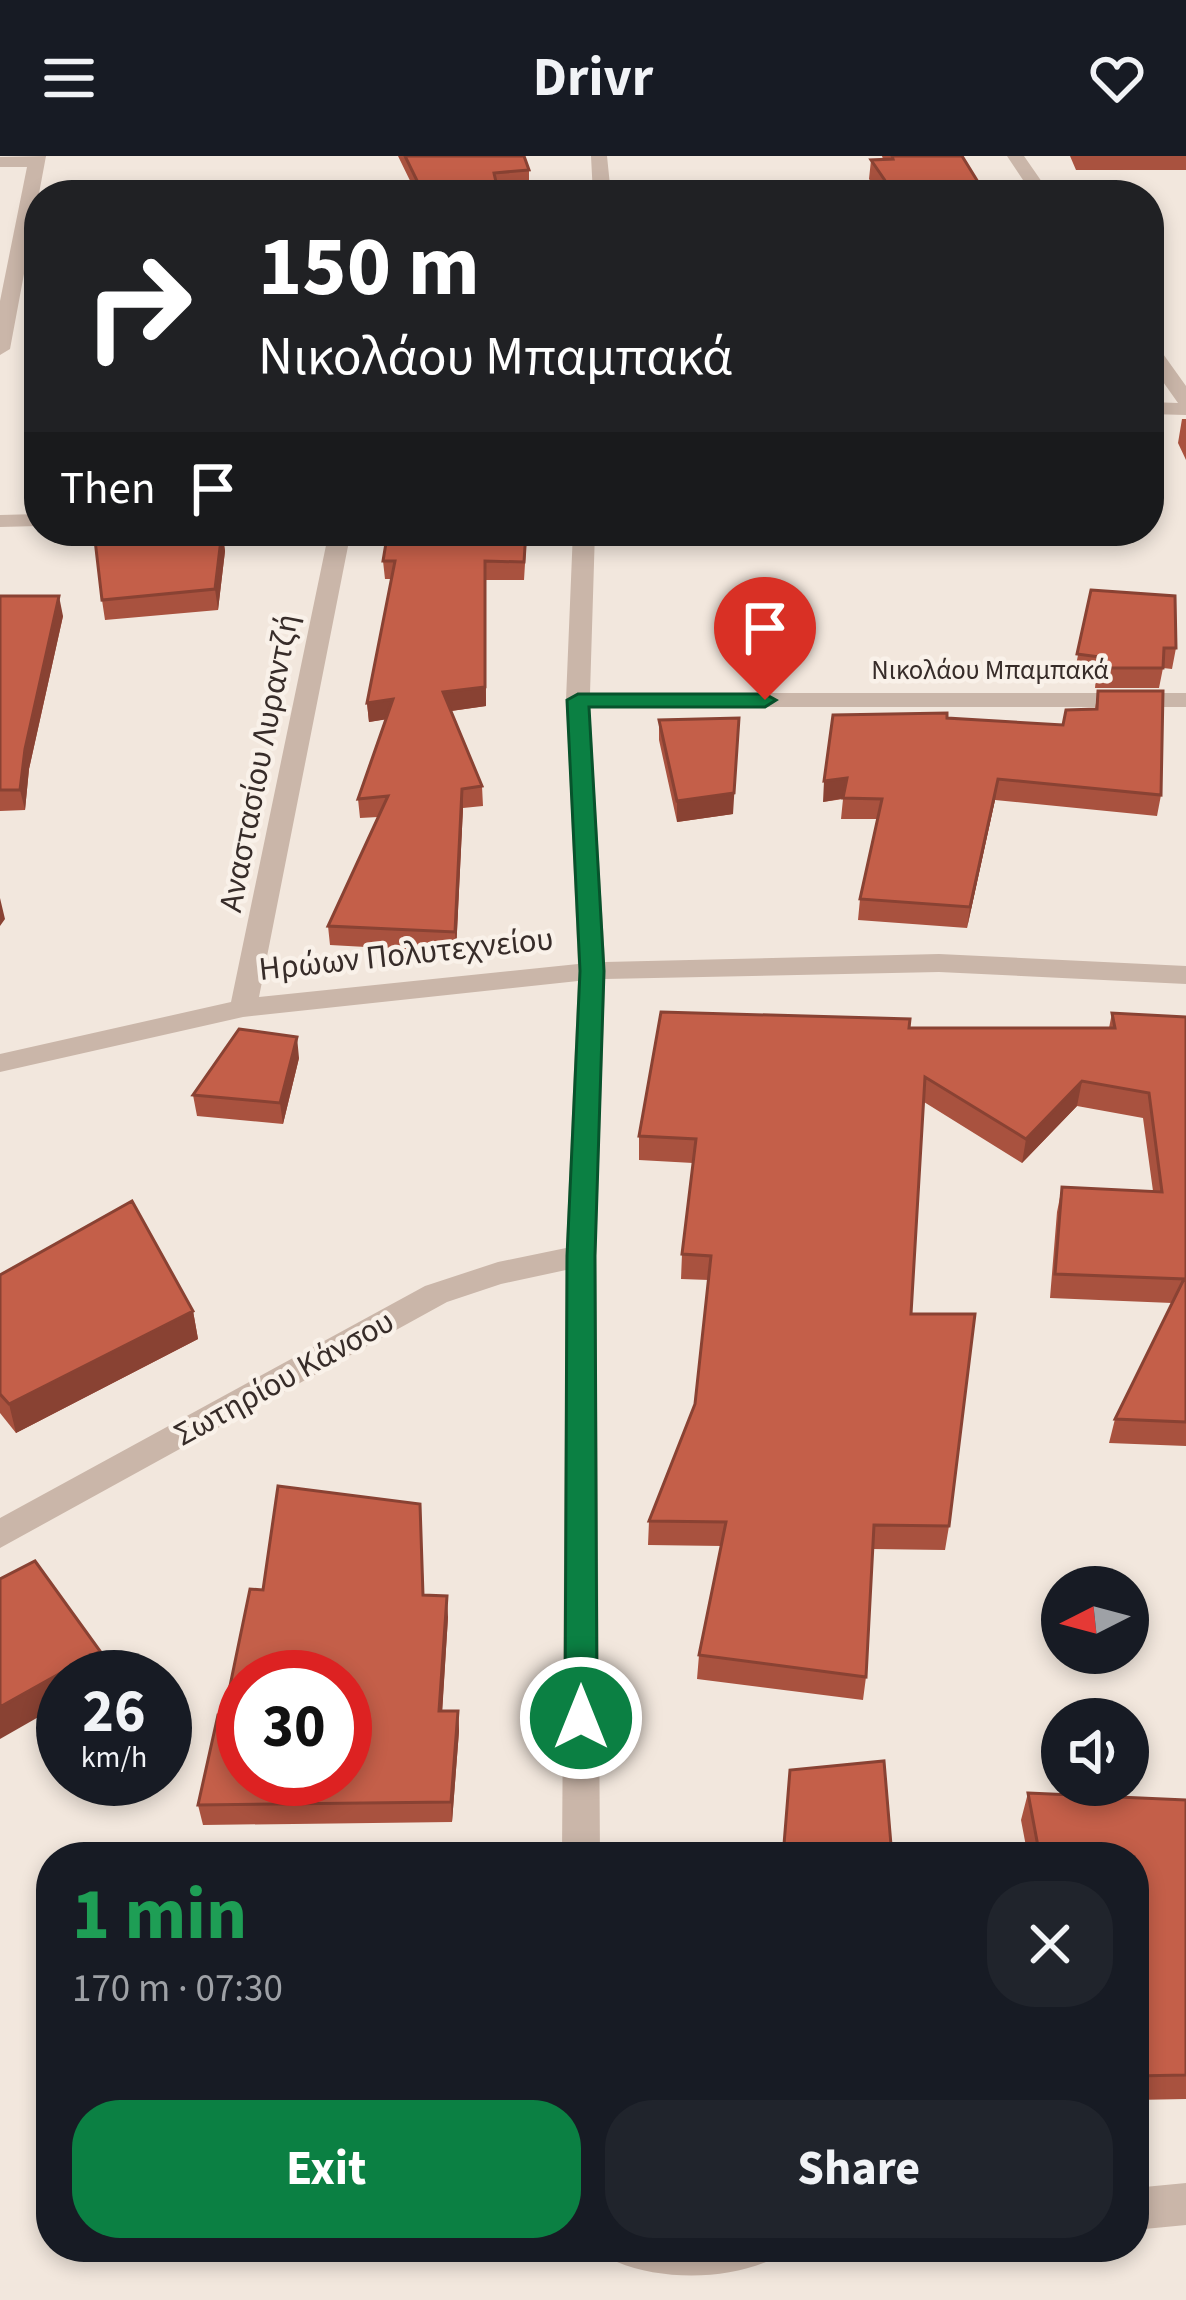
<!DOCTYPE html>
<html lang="en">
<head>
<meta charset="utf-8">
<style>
  body { margin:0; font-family:"Source Sans 3",sans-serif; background:#20242c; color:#f1f3f6; height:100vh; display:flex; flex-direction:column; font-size:45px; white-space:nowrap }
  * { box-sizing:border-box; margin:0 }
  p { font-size:39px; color:#9ea1a6 }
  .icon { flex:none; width:66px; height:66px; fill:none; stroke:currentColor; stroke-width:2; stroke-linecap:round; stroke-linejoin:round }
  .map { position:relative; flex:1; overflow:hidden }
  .sheet { position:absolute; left:36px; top:1686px; width:1113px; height:420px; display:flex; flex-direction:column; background:#171b24; border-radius:48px; box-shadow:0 6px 18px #0003 }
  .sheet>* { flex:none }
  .top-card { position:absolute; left:24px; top:24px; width:1140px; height:366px; border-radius:48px; box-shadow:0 6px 18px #0003; background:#202124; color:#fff; overflow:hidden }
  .needle { width:78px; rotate:264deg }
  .fabs { position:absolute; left:1041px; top:1410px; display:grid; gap:24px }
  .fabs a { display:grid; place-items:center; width:108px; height:108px; border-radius:50%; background:#171b24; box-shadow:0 6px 18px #0003; font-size:60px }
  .speed { position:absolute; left:36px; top:1494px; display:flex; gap:24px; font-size:60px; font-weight:700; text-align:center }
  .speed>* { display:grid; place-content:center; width:156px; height:156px; border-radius:50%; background:#171b24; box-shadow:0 6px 18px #0003; line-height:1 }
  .speed small { font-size:30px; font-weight:400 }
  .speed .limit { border:18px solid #d22; background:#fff; color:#111 }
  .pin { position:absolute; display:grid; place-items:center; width:102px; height:102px; color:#fff; margin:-123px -51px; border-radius:50% 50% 50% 0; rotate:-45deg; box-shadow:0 0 12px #0007 }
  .pin .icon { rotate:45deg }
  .me { position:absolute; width:132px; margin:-66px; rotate:0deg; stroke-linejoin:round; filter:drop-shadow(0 0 9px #0008) }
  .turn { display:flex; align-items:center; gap:42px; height:252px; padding:0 36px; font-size:54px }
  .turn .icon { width:156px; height:156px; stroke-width:2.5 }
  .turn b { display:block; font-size:84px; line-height:102px }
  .then { display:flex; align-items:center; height:114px; padding:0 36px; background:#0003; gap:24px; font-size:45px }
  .round { display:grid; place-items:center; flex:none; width:126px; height:126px; border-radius:48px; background:#20242c }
  .head { display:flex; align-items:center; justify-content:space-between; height:204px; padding:0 36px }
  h1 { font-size:72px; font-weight:700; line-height:90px; color:#1e9e55 }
  .cta { display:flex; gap:24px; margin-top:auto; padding:24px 36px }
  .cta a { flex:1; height:138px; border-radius:48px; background:#0b8043; color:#fff; font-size:48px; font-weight:700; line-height:138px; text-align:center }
  .cta a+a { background:#20242c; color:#f1f3f6 }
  header { display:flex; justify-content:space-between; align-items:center; height:156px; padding:0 36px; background:#171b24; font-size:54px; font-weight:700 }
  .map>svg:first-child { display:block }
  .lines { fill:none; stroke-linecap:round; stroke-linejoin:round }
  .minor { fill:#cab6a9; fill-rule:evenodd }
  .wall { fill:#a9523f }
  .shaded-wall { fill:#894233 }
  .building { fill:#c45f49; stroke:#894233; stroke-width:3; fill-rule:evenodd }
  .route { fill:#0b8043; stroke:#07532c; stroke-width:3 }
  .labels { text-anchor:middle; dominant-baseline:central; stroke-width:9; stroke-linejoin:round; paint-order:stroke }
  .far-street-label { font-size:27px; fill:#372c29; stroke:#f9f1e9 }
  .street-label { font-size:33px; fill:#372c29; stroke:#f9f1e9 }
</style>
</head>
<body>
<header><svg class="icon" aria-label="menu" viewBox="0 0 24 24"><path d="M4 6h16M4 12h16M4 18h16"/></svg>Drivr<svg class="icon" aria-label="heart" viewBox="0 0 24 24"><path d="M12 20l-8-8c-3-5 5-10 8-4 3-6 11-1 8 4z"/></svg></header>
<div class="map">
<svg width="1186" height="2144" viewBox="0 0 1186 2144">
  <rect width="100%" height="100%" fill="#f2e7dd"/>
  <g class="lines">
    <path class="minor" d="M46,0l-36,193 -10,6v-54l27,-134h-27v-10z
      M591,0h16l4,39h-18z
      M1007,0h17l27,39h-18z
      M1149,186l7,2 30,42v29l-37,-1v-12l29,1 -29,-41z
      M39,358v12l-39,1v-12z
      M329,375h22l-92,466 319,-33 -12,-264 7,-169h22l-5,162h596v14h-596l15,255 334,-8 247,12v18l-247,-12 -334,7 -9,277 4,601h-38l4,-587 -65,14 -54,18 -447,246v-30l425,-232 73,-24 68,-14 12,-267 -335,36 -243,55v-18l231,-52z
      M1186,2027v42l-52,5v-42z
      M611,2091h161l-6,15c-44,18 -105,18 -149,0z"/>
  </g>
  <path class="wall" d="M398,0h126l5,14v17l-31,3 1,5h-82z
    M882,0h80l24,39h-106l-11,-16 2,-19 12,-1z
    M1070,0h116v14h-110z
    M1182,263h4v41l-8,-17z
    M1149,309l6,11 -4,21h-2z
    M222,375l3,20 -7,59 -113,10 -3,-20z
    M388,375h139l-3,49h-39l1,126 -35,5 31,75 1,20 -20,2 -7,144 -126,-7 -2,-19 50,-109 -18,1 -2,-19 28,-80 -17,3 -2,-19 24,-124h-6l-2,-18z
    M1091,434l85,58 -4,21 -9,-1 -4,20h-64l1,-11 -22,-2z
    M0,440l63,20 -34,153 -4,41 -25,1z
    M1098,535l63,104 -4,21 -162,-16 -28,128 -109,-8 2,-21 18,-80h-37l2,-20 -20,3 124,-84 116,7 32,-16z
    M659,564l74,94 -56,8 -18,-82z
    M1112,857l74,4v429l-77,-3 6,-24 57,-116 -122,-5 7,-86 5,-25 91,4 -10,-73 -66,-12 -55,57 -98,-61 -13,212 38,212 -4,24 -72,-1 -7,128 -3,23 -166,-21 2,-24 23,-109 -74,-1 1,-24 46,-117 14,-124 -28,-1 1,-25 11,-91 -54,-3v-24l270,-108h200z
    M299,902l-16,66 -86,-8 -4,-21z
    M0,1119l193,36 5,28 -182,94 -16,-20z
    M420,1348l4,91 24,22 -6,94h16l1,20 -7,91 -249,3 -5,-20 65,-215z
    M1028,1637l158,7v299l-52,1v-243h-106l-7,-37z"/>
  <path class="shaded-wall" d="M222,375l3,20 -7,59 -3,-21z
    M485,405l1,145 -42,6 -1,-20z
    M59,440l4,20 -34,153 -4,41 -5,-20 5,-41z
    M393,543l2,19 -26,4 -2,-19z
    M739,562l-6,96 -56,8v-21z
    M847,622l-2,20 -22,4 1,-21z
    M998,623l-3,21 -28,128 3,-21z
    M462,633l1,19 -7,144 -1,-20z
    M0,742l5,21 -5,7z
    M297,881l2,21 -16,66 -3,-21z
    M1082,925l-5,25 -55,57 4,-24z
    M193,1155l5,28 -182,94 -7,-29z
    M447,1440l1,21 -7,114 -2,-20z
    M100,1495l7,26h-44v26l-63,36v-32z
    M458,1555l1,20 -7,91 -1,-20z"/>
  <path class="building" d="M405,0h119l5,14 -35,3 5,22h-75z
    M892,0h70l24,39h-91l-24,-35 22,-1z
    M222,375l-7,58 -113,11 -7,-60z
    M388,375h138l-2,31 -39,-1v126l-42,5 39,94 -20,3 -7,143 -127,-6 60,-130 -30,3 35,-100 -26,4 28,-142h-12z
    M1091,434l84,6 1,52h-12l-1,20h-64l1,-11 -23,-3z
    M0,440h59l-34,153 -5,41h-20z
    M1098,535h65l-2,104 -163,-16 -28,128 -110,-8 22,-100 -39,-1 4,-20 -23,3 9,-66 114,-2v5l116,7 3,-15 31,-1z
    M739,562l-5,75 -57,8 -18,-81z
    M661,856l249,7 -1,9h206l-3,-15 74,4v405l-71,-3 69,-140 -129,-5 7,-87 100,5 -13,-99 -67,-12 -56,58 -101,-62 -14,237h64l-26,212 -75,-1 -8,152 -167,-22 27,-133 -77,-1 46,-117 16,-148 -29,-2 14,-115 -57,-3z
    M239,873l58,8 -17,66 -87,-8z
    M132,1045l61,110 -184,93 -9,-10v-119z
    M278,1330l142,18 3,91 24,1 -8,115h19l-7,91 -253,3 20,-90h6l26,-126 13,1zM243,1521h102v102h-102z
    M35,1405l65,90 -100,56v-128z
    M884,1605l8,96h-109l7,-87z
    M1028,1637l158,7v275l-52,1v-219h-94z"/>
  <path class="route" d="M578,538h187l11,6 -11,7h-176l15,264 -9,285 2,462 -4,10 -12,5 -11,-5 -5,-10 2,-462 13,-285 -13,-271z"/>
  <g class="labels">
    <g class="far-street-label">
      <text x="990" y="514">Νικολάου Μπαμπακά</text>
    </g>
    <g class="street-label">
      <text transform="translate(259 607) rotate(-79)">Αναστασίου Λυραντζή</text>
      <text transform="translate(406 798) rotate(-6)">Ηρώων Πολυτεχνείου</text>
      <text transform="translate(284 1222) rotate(-29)">Σωτηρίου Κάνσου</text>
    </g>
  </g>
</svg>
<div class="fabs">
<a><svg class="needle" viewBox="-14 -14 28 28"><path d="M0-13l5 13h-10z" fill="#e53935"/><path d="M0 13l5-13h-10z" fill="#9ea1a6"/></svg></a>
<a><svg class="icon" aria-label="sound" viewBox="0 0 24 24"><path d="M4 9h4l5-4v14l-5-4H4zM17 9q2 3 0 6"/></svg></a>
</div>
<div class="speed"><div>26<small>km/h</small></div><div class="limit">30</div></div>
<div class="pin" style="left:765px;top:544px;background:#d93025"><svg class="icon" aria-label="arrive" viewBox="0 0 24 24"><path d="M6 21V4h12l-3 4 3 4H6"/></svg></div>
<svg class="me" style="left:581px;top:1562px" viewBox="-20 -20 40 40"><circle r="17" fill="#0b8043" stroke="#fff" stroke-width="3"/><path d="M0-11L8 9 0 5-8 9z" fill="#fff"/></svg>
<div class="top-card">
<div class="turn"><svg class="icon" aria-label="right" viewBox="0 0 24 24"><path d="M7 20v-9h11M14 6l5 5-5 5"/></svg><div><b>150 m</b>Νικολάου Μπαμπακά</div></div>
<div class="then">Then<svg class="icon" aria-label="arrive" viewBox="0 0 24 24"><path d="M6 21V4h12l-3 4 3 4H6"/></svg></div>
</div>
<section class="sheet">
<div class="head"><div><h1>1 min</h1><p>170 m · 07:30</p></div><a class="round"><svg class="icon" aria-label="close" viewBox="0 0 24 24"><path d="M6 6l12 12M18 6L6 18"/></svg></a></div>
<div class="cta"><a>Exit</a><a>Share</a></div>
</section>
</div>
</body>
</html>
